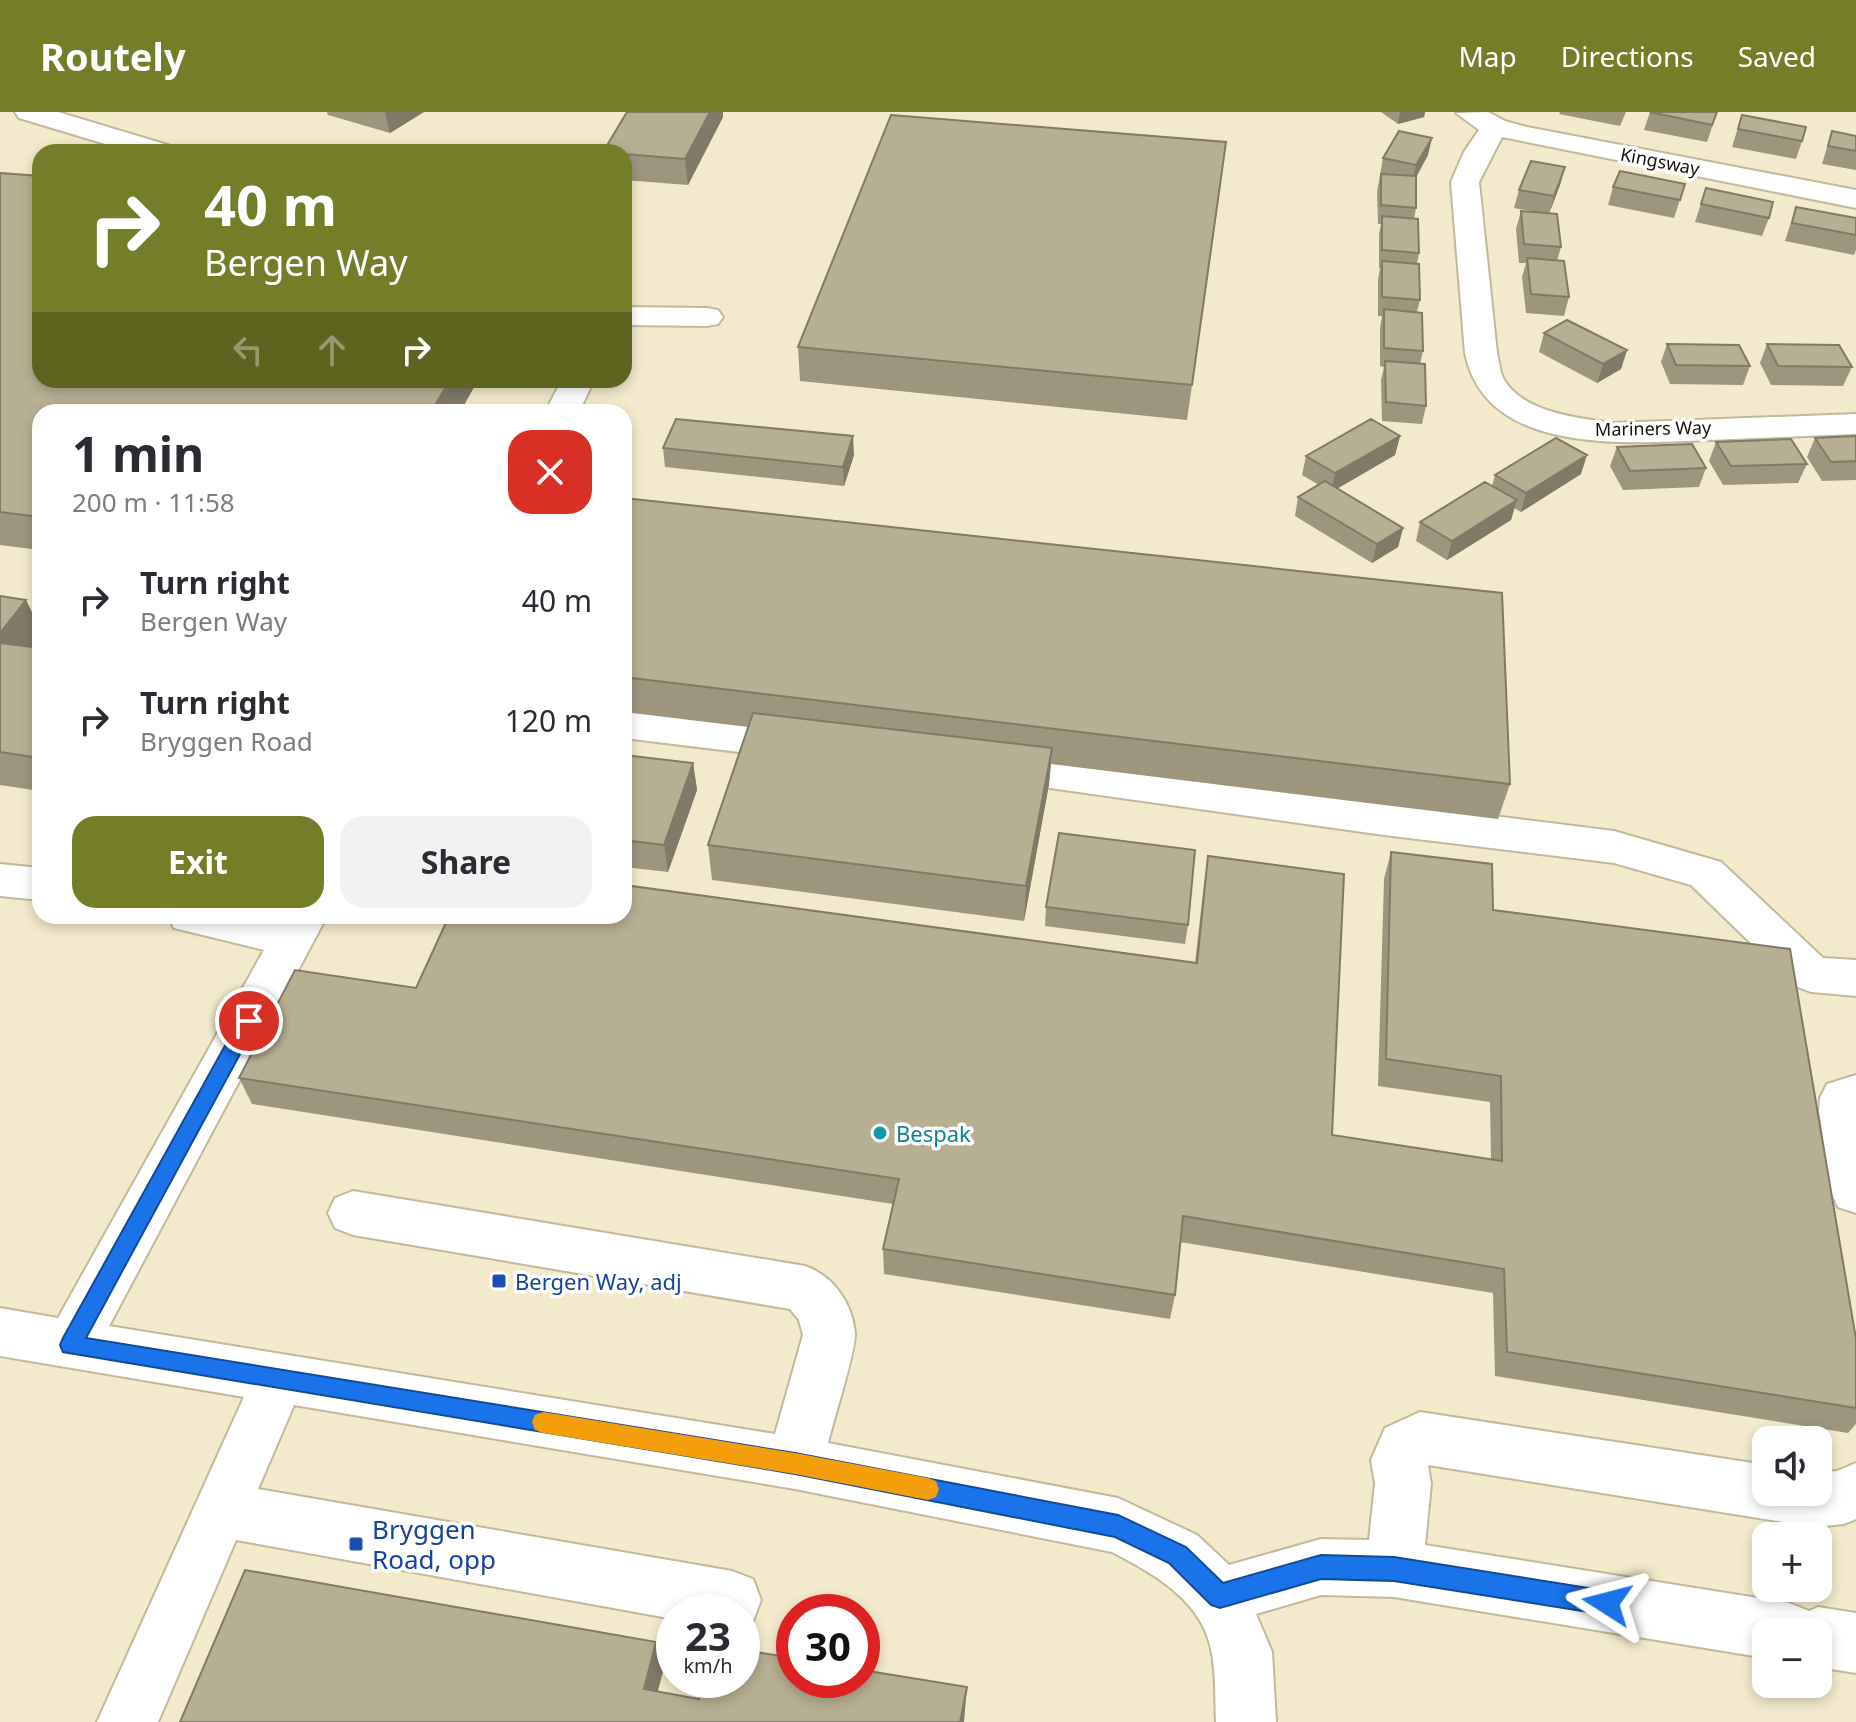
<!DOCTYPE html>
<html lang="en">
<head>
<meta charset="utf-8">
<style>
  body { margin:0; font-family:"Noto Sans",sans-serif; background:#f2f2f3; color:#2b2b33; height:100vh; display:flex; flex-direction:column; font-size:30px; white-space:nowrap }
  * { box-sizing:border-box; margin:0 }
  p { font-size:26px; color:#7c7c81 }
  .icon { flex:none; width:44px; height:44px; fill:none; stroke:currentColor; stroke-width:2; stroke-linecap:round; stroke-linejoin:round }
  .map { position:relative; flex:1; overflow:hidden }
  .drawer { position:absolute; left:32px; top:292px; width:600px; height:520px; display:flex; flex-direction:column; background:#fff; border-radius:24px; box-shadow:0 4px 12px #0003 }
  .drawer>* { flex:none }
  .banner { position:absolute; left:32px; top:32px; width:600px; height:244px; border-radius:24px; box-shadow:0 4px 12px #0003; background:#747d28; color:#fff; overflow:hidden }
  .tools { position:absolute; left:1752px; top:1314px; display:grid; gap:16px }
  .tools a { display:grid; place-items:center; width:80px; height:80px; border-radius:16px; background:#fff; box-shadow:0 4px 12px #0003; font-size:40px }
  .speed { position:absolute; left:656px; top:1482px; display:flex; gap:16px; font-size:40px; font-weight:700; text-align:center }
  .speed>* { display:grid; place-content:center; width:104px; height:104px; border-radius:50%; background:#fff; box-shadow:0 4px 12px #0003; line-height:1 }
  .speed small { font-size:20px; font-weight:400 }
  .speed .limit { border:12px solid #d22; background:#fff; color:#111 }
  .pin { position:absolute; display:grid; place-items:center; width:68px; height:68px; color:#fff; margin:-34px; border:4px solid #fff; border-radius:50%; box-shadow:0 2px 8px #0007 }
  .me { position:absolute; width:88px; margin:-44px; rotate:279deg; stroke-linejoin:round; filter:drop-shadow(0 0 6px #0008) }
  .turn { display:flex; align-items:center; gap:28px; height:168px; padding:0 40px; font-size:36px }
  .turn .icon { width:104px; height:104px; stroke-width:2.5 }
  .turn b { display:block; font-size:56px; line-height:68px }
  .lanes { display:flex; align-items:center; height:76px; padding:0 40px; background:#0003; justify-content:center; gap:40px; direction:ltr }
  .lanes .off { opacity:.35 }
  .round { display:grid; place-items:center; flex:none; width:84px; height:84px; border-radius:24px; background:#f2f2f3 }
  .summary { display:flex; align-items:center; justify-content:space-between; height:136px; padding:0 40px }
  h1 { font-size:48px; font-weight:700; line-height:60px }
  .button { display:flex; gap:16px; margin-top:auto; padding:16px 40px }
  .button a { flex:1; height:92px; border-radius:24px; background:#747d28; color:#fff; font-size:32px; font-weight:700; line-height:92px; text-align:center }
  .button a+a { background:#f2f2f3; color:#2b2b33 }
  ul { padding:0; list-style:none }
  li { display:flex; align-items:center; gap:24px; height:120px; padding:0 40px }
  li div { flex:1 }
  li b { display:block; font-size:30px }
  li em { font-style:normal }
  header { display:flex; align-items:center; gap:48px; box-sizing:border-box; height:112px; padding:0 40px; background:#747d28; color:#fff }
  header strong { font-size:38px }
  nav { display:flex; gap:44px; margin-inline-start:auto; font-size:28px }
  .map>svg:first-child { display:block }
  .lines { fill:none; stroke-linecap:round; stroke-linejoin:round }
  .minor-casing { stroke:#c1b99a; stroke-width:4 }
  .minor { fill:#fff; fill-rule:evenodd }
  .wall { fill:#9d967d }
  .shaded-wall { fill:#807a66 }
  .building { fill:#b7af91; stroke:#807a66; stroke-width:2 }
  .route { fill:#1a73e8; stroke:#114b97; stroke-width:2 }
  .slow { fill:#f59e0b }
  .culture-dot { fill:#0f9aa8; stroke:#fff; stroke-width:3 }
  .transit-dot { fill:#1a4fb4; stroke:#fff; stroke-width:3 }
  .labels { text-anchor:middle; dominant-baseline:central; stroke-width:7; stroke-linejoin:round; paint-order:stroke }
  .far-street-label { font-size:18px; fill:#151207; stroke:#fff }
  .culture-label { font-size:22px; fill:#0d838f; stroke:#fff; text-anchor:start }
  .transit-label { font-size:22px; fill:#164399; stroke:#fff; text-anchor:start }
  .near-transit-label { font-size:26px; fill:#164399; stroke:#fff; text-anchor:start }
</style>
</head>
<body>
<header>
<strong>Routely</strong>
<nav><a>Map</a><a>Directions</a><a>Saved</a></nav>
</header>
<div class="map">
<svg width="1856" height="1610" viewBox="0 0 1856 1610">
  <rect width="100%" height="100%" fill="#f2eaca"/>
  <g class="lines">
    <defs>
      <path id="minor" d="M15,0h43l113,34 4,6h-43l-113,-34z
        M1488,0l17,9 22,6 329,63v18l-354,-71 -23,45 18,171c2,8 3,18 6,25 19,35 76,40 110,45l243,-9v20c-49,2 -97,4 -146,6 -81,3 -224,17 -245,-87l-14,-171 13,-30 15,-22 -23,-17z
        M624,195l83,1 11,2 5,7 -5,7 -11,2 -83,-1z
        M562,268h32l-15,32h-34z
        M624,598l180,22 14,4 6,10 -6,10 -14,4 -180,-22z
        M992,642l622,77 107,31 102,96 33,2v36l-45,-4 -16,-6 -104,-101 -77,-22 -230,-28 -406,-57 -6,-10 6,-10z
        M0,752l40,4v32l-40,-4z
        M168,804h94l19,4 2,-4h44l-218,410 666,108 28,-99 -4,-15 -9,-11 -437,-74 -18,-7 -7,-15 7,-15 18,-7 452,75c28,10 47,36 50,67 1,18 -22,88 -27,110l290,55 79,37 32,30 92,-26 48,1 6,-56 -4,-24 14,-32 35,-16 346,53v27h52v-19l19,-2 19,-8v56l-12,5 -29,3 -387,-62 3,19 -6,61 364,58 20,8 9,-4 38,6v60l-38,-6v-35h-52v26l-372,-61 -73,-2 -65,19 16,38 4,70h-60c-1,-22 0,-46 -4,-68 -8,-53 -58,-80 -100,-102l-317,-63 -501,-84 -36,84 474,82 21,8 8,21 -8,21 -11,4v-13h-68v7l-438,-79 -78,182h-61l147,-325 -244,-41v-48l58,10 206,-368 -90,-22z
        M1856,963v138l-18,-6 -7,-15 -12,-81 1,-13 7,-14z"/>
    </defs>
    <use href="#minor" class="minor-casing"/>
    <use href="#minor" class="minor"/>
  </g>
  <path class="wall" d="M327,0h97l-34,21 -62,-18z
    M1381,0h44l-1,5 -26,7z
    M1560,0h66l-6,14 -61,-12z
    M1650,0h67l-10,30 -63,-12z
    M1742,3l60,26 -6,18 -64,-12z
    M723,5l-35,68 -64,-5v-28z
    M1832,19l24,5v34l-34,-6z
    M1428,43l-12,23v30l-2,11 5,34 -2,11 3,36 -3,12 6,39 -3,13 6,42 -4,18 -40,-3 -1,-41 3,-13 -4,-1v-38l2,-12h-4v-36l2,-12h-1v-34l2,-10h-3l-1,-32 6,-34z
    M1565,55l-5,18 -11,28 12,34 -4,14 12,36 -5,19 -38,-3 -4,-36 4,-14h-7l-3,-34 5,-18 20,2 -27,-5 5,-18z
    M0,61l478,207 -18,32h-420v138l-40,-5z
    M1222,63l-35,245 -387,-39 -2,-34z
    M1685,72l-11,34 -66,-13 5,-18z
    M1706,76l63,30 -7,18 -67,-14z
    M1796,95l60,11v32l-2,5 -69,-14z
    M1544,221l83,17 -6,19 -24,14 -58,-31z
    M1667,232l83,22 -7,19 -73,-1 -9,-22z
    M1767,232l85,23 -9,19 -72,-1 -11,-22z
    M1400,324l-5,19 -58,34 66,39 -5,19 -26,16 -77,-47 3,-19 21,-12 -17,-10 4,-19z
    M1856,324v44l-34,1 -15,-24 8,-19z
    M1716,330l91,22 -9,19 -75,2 -14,-24z
    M1617,335l89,21 -7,19 -76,3 -13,-24z
    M663,336l191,7 -10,31 -179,-19z
    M1581,362l-60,38 -7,-4 -3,12 -64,40 -31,-19 4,-19 72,-36 3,-11z
    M624,386l886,286 -12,35 -447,-55 -2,20 -25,137 -312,-41 -4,-35 40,-118 -124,-15z
    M0,484l40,32v11l-6,8 6,1v143l-40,-6z
    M624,643l69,8 4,27 -29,82 -44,-5z
    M1391,740l102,58 363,429v85l-8,9 -353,-57 -2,-83 -313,-51 -5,53 -5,24 -286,-45 -1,-25 10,-45 -641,-100 -13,-26 177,-90 779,-25 9,-79 4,-28 124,279 159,24 -1,-57 -112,-16 6,-207z
    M1046,795l142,18 -3,19 -140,-18z"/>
  <path class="shaded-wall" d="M385,0h39l-34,21z
    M710,0h13v5l-35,68 -3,-26z
    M1400,0h25l-1,5 -26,7z
    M1432,26l-4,17 -16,28 4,-18z
    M1565,55l-5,18 -11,29 5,-18z
    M1627,238l-6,19 -24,14 6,-19z
    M450,268h28l-18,32h-29z
    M853,324l1,19 -10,31 -1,-19z
    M1400,324l-5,19 -64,37 4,-19z
    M1587,343l-6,19 -60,38 5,-19z
    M1517,388l-6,20 -64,40 5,-19z
    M1403,416l-5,19 -26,16 5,-19z
    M26,488l14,28v11l-30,38 -10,-21v-23z
    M1052,636l-3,36 -25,137 2,-35z
    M693,651l4,27 -29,82 -4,-27z
    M656,1530l8,26 -12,45 -8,-24z
    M967,1575l-3,35h-4z"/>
  <path class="building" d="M627,0h83l-25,47 -61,-5v-2h-21z
    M1650,0h67l-5,13z
    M891,3l335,27 -34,243 -394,-38z
    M1742,3l64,12 -4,14 -64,-12z
    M1399,19l33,7 -16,27 -33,-7z
    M1832,19l24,5v15l-28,-5z
    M1531,49l34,6 -11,29 -35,-6z
    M1620,59l65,13 -5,16 -67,-13z
    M0,61l40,3v204h410l-19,32h-391v105l-40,-5z
    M1381,62l35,2v32l-35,-3z
    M1706,76l67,14 -4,16 -68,-14z
    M1796,95l60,11v17l-64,-12z
    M1521,99l36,3 4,33 -37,-3z
    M1382,104l36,3 1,34 -37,-3z
    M1527,146l37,3 5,36 -38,-3z
    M1382,149l37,3 1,36 -38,-3z
    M1384,197l38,4 1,38 -39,-3z
    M1567,208l60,30 -24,14 -59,-31z
    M1667,232l72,1 11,21 -74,-1z
    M1767,232l72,1 13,22 -74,-1z
    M1385,249l40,3 1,42 -40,-4z
    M676,307l177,17 -10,31 -180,-19z
    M1371,307l29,17 -65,37 -29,-17z
    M1856,324v25l-25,1 -16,-24z
    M1556,326l31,17 -61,38 -31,-18z
    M1791,327l16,25 -76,2 -15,-24z
    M1692,332l14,24 -76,3 -13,-24z
    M1325,369l78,47 -26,16 -79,-47z
    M1485,370l32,18 -65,41 -32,-19z
    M624,386l878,95 8,191 -886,-107z
    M0,484l26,4 -26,33z
    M0,531l40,5v110l-40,-6z
    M753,601l299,35 -26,138 -318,-41z
    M624,643l69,8 -29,82 -40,-5z
    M1059,721l136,17 -7,75 -142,-18z
    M1391,740l101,12 1,46 297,39 66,390v69l-349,-56 -3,-83 -321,-53 -8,79 -292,-46 16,-70 -660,-101 56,-108 121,18 33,-72h175v-31l573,78 11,-107 136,18 -12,261 170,26 -1,-85 -115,-17z
    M245,1458l411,72 -12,47 55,10 6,-19h37v-30l52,8v22h68v-10l105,17 -7,35h-780z"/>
  <path class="route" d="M249,901l7,2 2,6 -172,317 709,115 323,62 68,32 37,36 98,-28 73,2 213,34 8,3 4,9 -4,8 -8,4 -213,-34 -73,-2 -101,29 -9,-3 -42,-42 -54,-26 -320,-63 -732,-122 -3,-7 3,-7 179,-323z"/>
  <path class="slow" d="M543,1300l252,41 133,25 8,3 3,8 -3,8 -8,3 -133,-26 -252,-41 -8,-3 -3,-8 3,-7z"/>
  <circle class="culture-dot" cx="880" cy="1021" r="8"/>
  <g class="transit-dot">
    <rect x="491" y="1161" width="16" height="16" rx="4"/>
    <rect x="348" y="1424" width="16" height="16" rx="4"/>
  </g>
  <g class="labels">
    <g class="far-street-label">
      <text transform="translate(1660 49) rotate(11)">Kingsway</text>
      <text transform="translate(1653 316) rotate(-1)">Mariners Way</text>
    </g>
    <g class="culture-label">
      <text x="896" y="1021">Bespak</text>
    </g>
    <g class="transit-label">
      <text x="515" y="1169">Bergen Way, adj</text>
    </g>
    <g class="near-transit-label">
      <text x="372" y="1417">Bryggen<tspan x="372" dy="30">Road, opp</tspan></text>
    </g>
  </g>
</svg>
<div class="tools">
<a><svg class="icon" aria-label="sound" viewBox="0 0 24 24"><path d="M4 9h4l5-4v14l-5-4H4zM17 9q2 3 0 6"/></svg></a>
<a>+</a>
<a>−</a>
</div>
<div class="speed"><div>23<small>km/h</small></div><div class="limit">30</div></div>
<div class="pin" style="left:249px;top:909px;background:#d93025"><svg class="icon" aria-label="arrive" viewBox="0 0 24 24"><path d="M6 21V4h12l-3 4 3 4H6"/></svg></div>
<svg class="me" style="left:1607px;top:1491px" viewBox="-20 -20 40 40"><path d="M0-17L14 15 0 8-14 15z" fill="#1a73e8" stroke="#fff" stroke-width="4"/></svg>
<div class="banner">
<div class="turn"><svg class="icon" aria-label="right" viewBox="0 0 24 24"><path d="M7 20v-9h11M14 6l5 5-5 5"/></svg><div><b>40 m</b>Bergen Way</div></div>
<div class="lanes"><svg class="icon off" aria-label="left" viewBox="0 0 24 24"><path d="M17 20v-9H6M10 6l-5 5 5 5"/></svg><svg class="icon off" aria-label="ahead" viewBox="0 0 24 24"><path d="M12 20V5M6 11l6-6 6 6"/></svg><svg class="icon" aria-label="right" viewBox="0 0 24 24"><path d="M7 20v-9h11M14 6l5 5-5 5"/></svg></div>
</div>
<section class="drawer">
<div class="summary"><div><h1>1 min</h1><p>200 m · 11:58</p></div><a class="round" style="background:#d93025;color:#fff"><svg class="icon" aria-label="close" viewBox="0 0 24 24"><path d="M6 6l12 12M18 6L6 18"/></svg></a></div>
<ul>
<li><svg class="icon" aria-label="right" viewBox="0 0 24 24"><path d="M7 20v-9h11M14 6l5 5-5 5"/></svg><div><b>Turn right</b><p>Bergen Way</p></div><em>40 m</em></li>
<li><svg class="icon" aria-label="right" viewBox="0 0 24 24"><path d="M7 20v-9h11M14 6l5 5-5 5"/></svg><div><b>Turn right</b><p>Bryggen Road</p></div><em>120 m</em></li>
</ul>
<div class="button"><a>Exit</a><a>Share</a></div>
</section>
</div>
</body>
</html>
